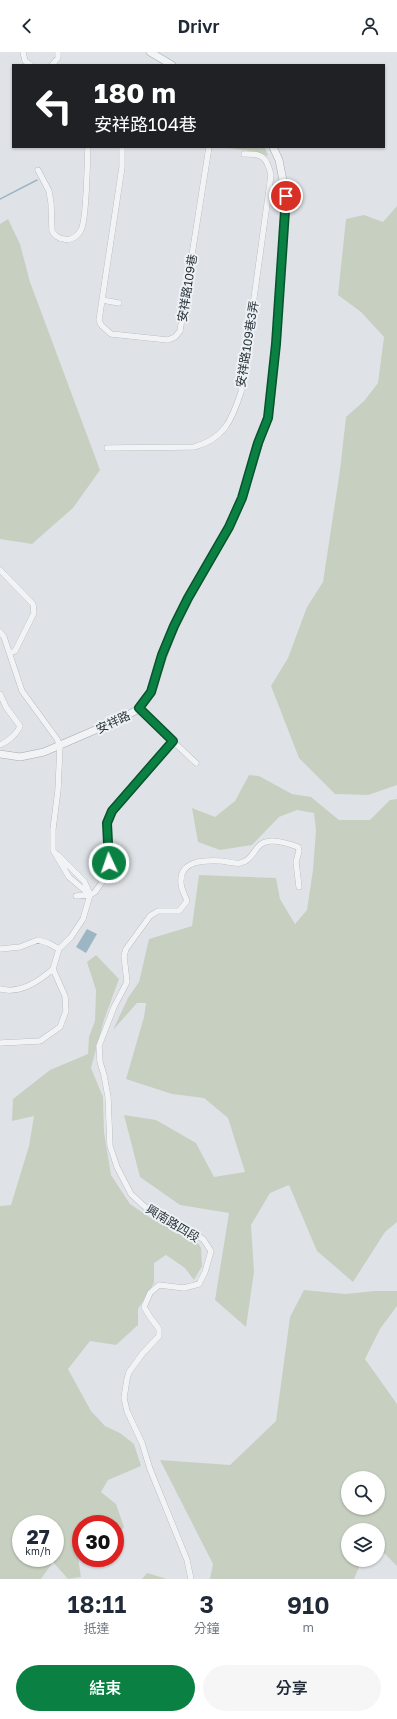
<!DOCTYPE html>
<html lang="zh-TW">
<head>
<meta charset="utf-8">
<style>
  body { margin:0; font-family:"Golos Text","Noto Sans TC",sans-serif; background:#f6f6f7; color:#1f2937; height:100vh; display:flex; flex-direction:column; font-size:15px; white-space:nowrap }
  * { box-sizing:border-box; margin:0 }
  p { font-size:13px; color:#747a83 }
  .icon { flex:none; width:22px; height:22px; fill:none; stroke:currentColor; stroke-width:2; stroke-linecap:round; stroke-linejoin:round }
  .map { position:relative; height:1527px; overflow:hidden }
  .drawer { display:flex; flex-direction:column; background:#fff; flex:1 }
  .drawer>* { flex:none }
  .hud { position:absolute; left:12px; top:12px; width:373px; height:84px; border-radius:0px; box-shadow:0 1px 3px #0004; background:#202124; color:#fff; overflow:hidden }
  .buttons { position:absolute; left:341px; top:1419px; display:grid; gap:8px }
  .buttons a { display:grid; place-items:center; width:44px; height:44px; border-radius:50%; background:#fff; box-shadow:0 1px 3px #0004; font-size:20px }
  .speed { position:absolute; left:12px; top:1463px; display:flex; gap:8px; font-size:20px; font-weight:700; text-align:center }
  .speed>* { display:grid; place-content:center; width:52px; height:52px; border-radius:50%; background:#fff; box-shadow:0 1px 3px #0004; line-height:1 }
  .speed small { font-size:10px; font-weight:400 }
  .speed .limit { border:6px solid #d22; background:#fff; color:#111 }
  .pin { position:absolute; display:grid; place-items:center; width:34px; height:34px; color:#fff; margin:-17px; border:2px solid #fff; border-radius:50%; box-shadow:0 1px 4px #0007 }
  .me { position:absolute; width:44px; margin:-22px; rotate:357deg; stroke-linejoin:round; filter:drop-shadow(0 0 3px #0008) }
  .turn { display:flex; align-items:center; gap:14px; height:84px; padding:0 16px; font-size:18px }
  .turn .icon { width:52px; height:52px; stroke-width:2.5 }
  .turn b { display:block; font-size:28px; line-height:34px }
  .eta { display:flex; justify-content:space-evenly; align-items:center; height:68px; text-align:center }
  .eta b { font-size:24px; font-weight:600; line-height:28px }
  .cta { display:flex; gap:8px; margin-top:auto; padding:8px 16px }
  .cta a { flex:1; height:46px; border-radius:24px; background:#0b8043; color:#fff; font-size:16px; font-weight:600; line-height:46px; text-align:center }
  .cta a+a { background:#f6f6f7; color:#1f2937 }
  header { display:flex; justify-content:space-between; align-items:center; height:52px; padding:0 16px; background:#fff; font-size:18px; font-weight:600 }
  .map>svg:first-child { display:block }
  .green { fill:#c7d0c0; fill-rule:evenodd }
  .water { fill:#9cb6c4 }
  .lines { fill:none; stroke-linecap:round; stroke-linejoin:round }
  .stream { stroke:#9cb6c4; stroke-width:1.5 }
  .minor-casing { stroke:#a5abb0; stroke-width:6 }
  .tertiary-casing { stroke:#a5abb0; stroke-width:8 }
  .minor { stroke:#f1f3f5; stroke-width:5.5 }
  .tertiary { stroke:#f1f3f5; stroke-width:7 }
  .route-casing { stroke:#07532c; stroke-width:10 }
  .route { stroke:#0b8043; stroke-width:7 }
  .labels { text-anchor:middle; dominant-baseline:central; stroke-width:4; stroke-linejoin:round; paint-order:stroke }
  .street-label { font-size:12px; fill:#29333c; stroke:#eef2f4 }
</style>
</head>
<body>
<header><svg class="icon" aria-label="back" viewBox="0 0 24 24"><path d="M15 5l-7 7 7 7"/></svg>Drivr<svg class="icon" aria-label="person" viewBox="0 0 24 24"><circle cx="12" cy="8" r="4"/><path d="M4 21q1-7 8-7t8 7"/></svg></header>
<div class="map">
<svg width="397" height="1527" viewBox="0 0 397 1527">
  <rect width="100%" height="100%" fill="#dfe3e7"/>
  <path class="green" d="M222,95h43l3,9 -12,-4z
    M397,154v579l-29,10 -33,-1 -36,-36 -28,-72 17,-28 19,-51 16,-25 17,-112 6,-53 18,-16 14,-18 6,-46 -23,-25 -23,-17 8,-76 18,-4 19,7z
    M8,167l12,25 10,38 70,188 -27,38 -41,36 -32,-5v-315z
    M249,723l10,1 33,18 19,3 28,23h31l20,-20 7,-1v423l-12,10 -32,50 -36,-31 -28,-66 -19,8 -19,32 3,47 -8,55 -31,-27 14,-87 -49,-8 -40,-28 -16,-62 32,5 40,23 18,34 31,-5 -17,-54 -24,-20 -32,-4 -46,-15 18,-62 2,-14h-9l-24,27 15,-32 11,-16 10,-43 43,-13 7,-51 77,3 4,21 15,25 12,-14 6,-40 3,-40 -2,-17 -17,-3 -18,7 -27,28 -32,5 -22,-8 -6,-34 23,9 20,-16z
    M96,903l23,24 -15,41 -13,48 12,29 1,35 7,43 19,29 19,13 46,20 6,11 1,18 -8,14 -9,-12 -19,-13 -12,8v20l-16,26v16l-22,20 -26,-4 -22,28 23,42 14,15 15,7 14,11 7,22 -33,14 -7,12 15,12 8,23 -9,12v-15h-34v30l-3,4 3,19 -13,2 -15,-17 -12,17h-41v-373l11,-1 18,-59 5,-30 -22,5 1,-22 37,-29 38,-16 1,-17 6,-16 1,-31 -9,-28zM21,1472h34v34h-34z
    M304,1238l41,4 30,-3h22v15l-17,23 -15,30 32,45v162l-12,-12 -7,-1v-23h-30v30h14l-8,19h-144l3,-15 -53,-104 70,5 46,-44 14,-104zM348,1426h30v30h-30z
    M147,1521l20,6h-25z"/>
  <path class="water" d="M87,877l10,5 -11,19 -10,-6z"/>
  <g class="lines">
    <path class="stream" d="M0,147l37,-19"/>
    <defs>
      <path id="minor" d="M23,0l2,9 6,4
        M52,13l6,-7v-6
        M122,95v20l-23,153 2,5 10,9 57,6 7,-3 5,-6 29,-184
        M38,118l11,21 2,12 1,28c2,4 7,8 12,8 7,2 14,-3 17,-9 6,-10 6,-68 7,-83
        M102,248l17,3
        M107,396l87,-1c30,-8 38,-27 47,-55l30,-217c-4,-17 -8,-22 -27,-21
        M0,518l33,34 1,9 -19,38 -5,2
        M0,580l4,5 18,54 35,48 3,7 -2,44 -5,39v21l16,27 21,18
        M0,642l6,13 14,19c-3,8 -13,16 -20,19
        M139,657l57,54
        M58,803l26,26 6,13
        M90,843l5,-3 12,-17 2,-12 -2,-40 5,-12 61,-70
        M76,844l14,-1
        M0,897l20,-2 18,-7 10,3 11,6
        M0,937c20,5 38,-7 53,-20
        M0,991l40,-2 20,-14 6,-16 -1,-15 -12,-27 6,-20 12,-12 12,-18 7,-24
        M191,1527l-4,-19 -37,-91 -8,-26 -15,-32 -3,-13 3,-19 2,-7 14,-19 16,-17v-7l-9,-12 -6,-10 6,-14 9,-8 25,3 15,-4 6,-12 6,-21 -8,-12 -58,-32 -14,-13 -14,-27 -7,-21 -2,-49 -4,-22 -4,-13 -1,-16 15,-39 13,-25 -3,-26 2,-7 24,-33 8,-5h21l8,-10c-2,-6 -6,-12 -6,-18 -2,-23 24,-23 41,-22 6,1 13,3 18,2 10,-2 12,-9 18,-16 9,-11 29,-4 40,0l1,4 -3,11 3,25"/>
      <path id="tertiary" d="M150,0l22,13
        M0,702l20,3 24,-5 72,-31 23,-12 12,-18 23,-65 14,-28 41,-71 13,-29 28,-90 6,-64 10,-148 -7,-36 -6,-13"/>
    </defs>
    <use href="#minor" class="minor-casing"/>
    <use href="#tertiary" class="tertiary-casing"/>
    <use href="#minor" class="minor"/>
    <use href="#tertiary" class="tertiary"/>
  </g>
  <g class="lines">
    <defs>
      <path id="route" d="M109,811l-2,-40 5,-12 61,-70 -34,-33 12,-16 11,-37 12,-29 14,-28 41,-71 13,-29 16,-55 10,-25 8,-74 10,-148"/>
    </defs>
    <use href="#route" class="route-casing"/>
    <use href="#route" class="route"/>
  </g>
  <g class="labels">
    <g class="street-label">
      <text transform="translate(187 236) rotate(-81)">安祥路109巷</text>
      <text transform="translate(247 292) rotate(-81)">安祥路109巷3弄</text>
      <text transform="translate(113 670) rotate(-25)">安祥路</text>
      <text transform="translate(173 1171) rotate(31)">興南路四段</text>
    </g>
  </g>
</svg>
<div class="buttons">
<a><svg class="icon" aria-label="search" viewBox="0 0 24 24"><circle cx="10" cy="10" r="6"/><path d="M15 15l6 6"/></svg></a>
<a><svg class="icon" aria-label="layers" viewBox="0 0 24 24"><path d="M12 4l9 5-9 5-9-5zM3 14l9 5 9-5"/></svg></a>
</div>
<div class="speed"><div>27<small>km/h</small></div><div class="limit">30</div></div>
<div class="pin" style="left:286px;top:144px;background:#d93025"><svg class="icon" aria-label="arrive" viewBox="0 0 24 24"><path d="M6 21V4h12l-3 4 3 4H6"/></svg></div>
<svg class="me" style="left:109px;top:811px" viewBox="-20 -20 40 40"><circle r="17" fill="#0b8043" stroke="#fff" stroke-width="3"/><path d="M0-11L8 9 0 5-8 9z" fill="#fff"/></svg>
<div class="hud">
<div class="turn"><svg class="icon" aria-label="left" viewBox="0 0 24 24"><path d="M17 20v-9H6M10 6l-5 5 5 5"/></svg><div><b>180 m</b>安祥路104巷</div></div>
</div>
</div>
<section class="drawer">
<div class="eta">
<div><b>18:11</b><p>抵達</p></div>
<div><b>3</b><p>分鐘</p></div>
<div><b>910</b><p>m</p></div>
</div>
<div class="cta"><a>結束</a><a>分享</a></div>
</section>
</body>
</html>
